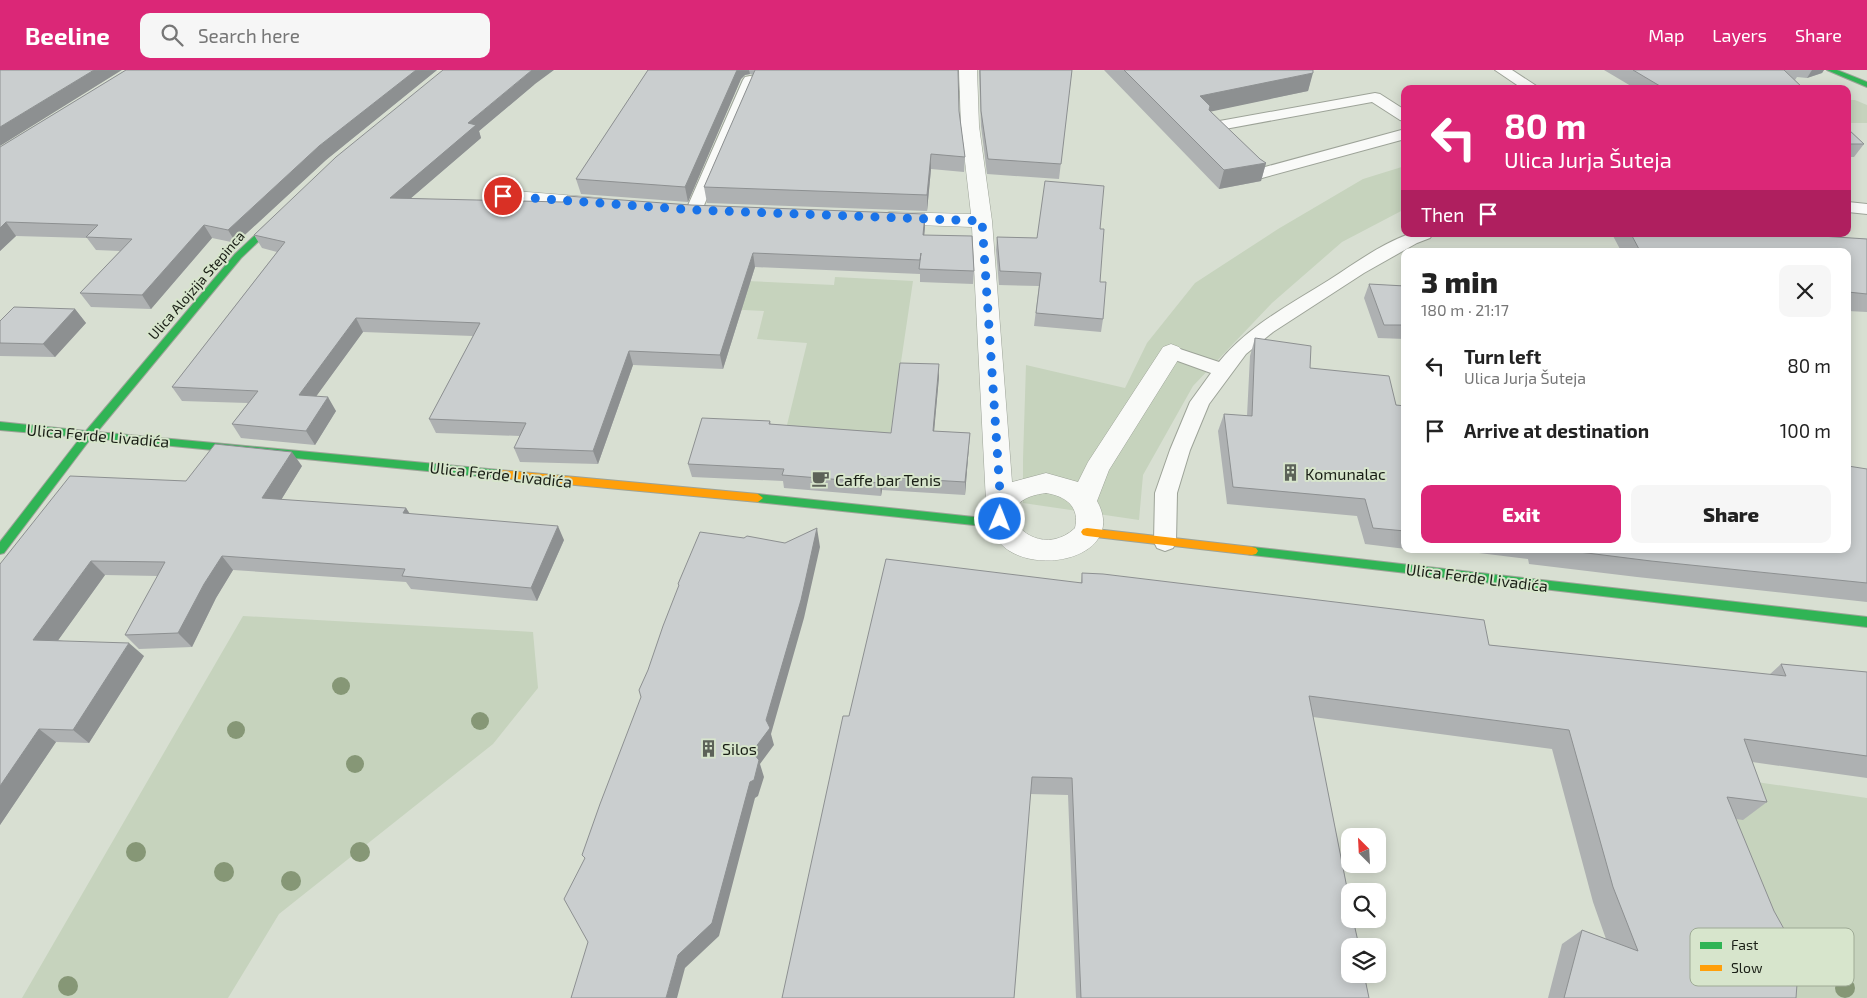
<!DOCTYPE html>
<html lang="en">
<head>
<meta charset="utf-8">
<style>
  body { margin:0; font-family:"Exo 2",sans-serif; background:#f6f6f6; color:#222; height:100vh; display:flex; flex-direction:column; font-size:19px; white-space:nowrap }
  * { box-sizing:border-box; margin:0 }
  p { font-size:16px; color:#767676 }
  .icon { flex:none; width:28px; height:28px; fill:none; stroke:currentColor; stroke-width:2; stroke-linecap:round; stroke-linejoin:round }
  .map { position:relative; flex:1; overflow:hidden }
  .drawer { position:absolute; left:1401px; top:178px; width:450px; height:305px; display:flex; flex-direction:column; background:#fff; border-radius:10px; box-shadow:0 2px 12px #0003 }
  .drawer>* { flex:none }
  .banner { position:absolute; left:1401px; top:15px; width:450px; height:152px; border-radius:10px; box-shadow:0 2px 12px #0003; background:#db2777; color:#fff; overflow:hidden }
  .needle { width:32px; rotate:336deg }
  .buttons { position:absolute; left:1341px; top:758px; display:grid; gap:10px }
  .buttons a { display:grid; place-items:center; width:45px; height:45px; border-radius:10px; background:#fff; box-shadow:0 2px 12px #0003; font-size:25px }
  .pin { position:absolute; display:grid; place-items:center; width:42px; height:42px; color:#fff; margin:-21px; border:2px solid #fff; border-radius:50%; box-shadow:0 1px 5px #0007 }
  .me { position:absolute; width:55px; margin:-28px; rotate:1deg; stroke-linejoin:round; filter:drop-shadow(0 0 4px #0008) }
  .turn { display:flex; align-items:center; gap:18px; height:105px; padding:0 20px; font-size:22px }
  .turn .icon { width:65px; height:65px; stroke-width:2.5 }
  .turn b { display:block; font-size:35px; line-height:42px }
  .then { display:flex; align-items:center; height:48px; padding:0 20px; background:#0003; gap:10px; font-size:19px }
  .round { display:grid; place-items:center; flex:none; width:52px; height:52px; border-radius:10px; background:#f6f6f6 }
  .headline { display:flex; align-items:center; justify-content:space-between; height:85px; padding:0 20px }
  h1 { font-size:30px; font-weight:800; line-height:38px }
  .button { display:flex; gap:10px; margin-top:auto; padding:10px 20px }
  .button a { flex:1; height:58px; border-radius:10px; background:#db2777; color:#fff; font-size:20px; font-weight:800; line-height:58px; text-align:center }
  .button a+a { background:#f6f6f6; color:#222 }
  ul { padding:0; list-style:none }
  li { display:flex; align-items:center; gap:15px; height:65px; padding:0 20px }
  li div { flex:1 }
  li b { display:block; font-size:19px }
  li em { font-style:normal }
  header { display:flex; align-items:center; gap:30px; box-sizing:border-box; height:70px; padding:0 25px; background:#db2777; color:#fff }
  header strong { font-size:24px }
  nav { display:flex; gap:28px; margin-inline-start:auto; font-size:18px }
  .search { width:350px; height:45px; background:#f6f6f6; display:flex; align-items:center; gap:12px; box-sizing:border-box; padding:0 18px; border-radius:10px; color:#767676; font-size:19px }
  .map>svg:first-child { display:block }
  .green { fill:#c6d3bd }
  .lines { fill:none; stroke-linecap:round; stroke-linejoin:round }
  .lane-casing { stroke:#9da398; stroke-width:2 }
  .street-casing { stroke:#9da398; stroke-width:1 }
  .fast-casing { stroke:#9da398; stroke-width:2 }
  .slow-casing { stroke:#9da398; stroke-width:2 }
  .lane { fill:#f9faf8; fill-rule:evenodd }
  .street { fill:#f9faf8; fill-rule:evenodd }
  .fast { fill:#30b455; fill-rule:evenodd }
  .slow { fill:#ff9f0a; fill-rule:evenodd }
  .tree { fill:#869776 }
  .wall { fill:#aeb1b2 }
  .shaded-wall { fill:#8d9091 }
  .building { fill:#cacecf; stroke:#8d9091 }
  .route { stroke:#1a73e8; stroke-width:9; stroke-dasharray:0 16.2 }
  .labels { text-anchor:middle; dominant-baseline:central; stroke-width:4; stroke-linejoin:round; paint-order:stroke }
  .far-street-label { font-size:14px; fill:#1a1f16; stroke:#d7e5cc }
  .street-label { font-size:16px; fill:#1a1f16; stroke:#d7e5cc }
  .poi-label { font-size:16px; fill:#1a1f16; stroke:#d7e5cc; text-anchor:start }
  .key { fill:#d7e5cc; stroke:#9eaa95; stroke-width:1 }
  .key-label { font-size:14px; fill:#1a1f16 }
</style>
</head>
<body>
<header>
<strong>Beeline</strong>
<div class="search"><svg class="icon" aria-label="search" viewBox="0 0 24 24"><circle cx="10" cy="10" r="6"/><path d="M15 15l6 6"/></svg>Search here</div>
<nav><a>Map</a><a>Layers</a><a>Share</a></nav>
</header>
<div class="map">
<svg width="1867" height="928" viewBox="0 0 1867 928">
  <rect width="100%" height="100%" fill="#d8dfd2"/>
  <path class="green" d="M1848,30h7l12,5v18h-19z
    M1405,96v43l-63,33 -70,61 -79,83 -50,89 -4,45 -116,-17v-44l3,-94 99,23 22,-45 48,-60 83,-54 85,-50z
    M658,207l176,8 1,-8 78,4 -23,155 -104,-7 21,-86 -50,-4 7,-28 -118,-6z
    M243,546l290,16 5,56 -45,56 -214,170 -51,84h-206z
    M1729,708l138,20v200h-97l-65,-184z"/>
  <g class="lines">
    <defs>
      <path id="lane" d="M1495,0h17l29,19h-18z
        M750,6l5,1 2,3 -55,130 -2,4h-12l-2,-4 57,-130 2,-3z
        M1375,23l5,1 25,16v11l-5,-1 -28,-18 -147,27 40,38 140,-38v10l-143,39 -6,-2 -50,-49 3,-3 5,-2z
        M1848,132l19,2v10l-19,-2z
        M1409,164h24l-3,4 -13,5 -53,30 -91,59 -27,22 -37,50 -19,46 -13,43 -1,49 -3,6 -8,3 -8,-3 -3,-6 1,-49 15,-43 20,-48 21,-29 -47,-17 -3,-4 3,-4 7,-2 48,16c29,-36 72,-58 110,-82 25,-16 52,-36 80,-46z"/>
      <path id="street" d="M959,0h18l2,56 13,95 20,261 34,-9 32,9 10,-20 75,-115 8,-3 8,3 4,5 -74,118 -12,31c30,54 -57,76 -93,46 -8,-7 -12,-17 -17,-26l-15,-294 -83,-3 -7,-2 -3,-4 3,-4 7,-2 82,2 -10,-88zM1046,423c20,3 34,14 29,35 -40,38 -97,-27 -29,-35z
        M503,120l98,8 7,2 3,4 -3,4 -7,2 -105,-10 -3,-4 3,-4z"/>
      <path id="fast" d="M1827,0h10l30,12v5z
        M281,141h3l4,2 -47,45 -144,174 402,38 4,1 1,3 -1,3 -4,1 -408,-40 -87,115 -4,1v-12l81,-105 -81,-7v-8l86,9 149,-177z
        M758,424l244,26 6,4 -6,4 -244,-26 -5,-4z
        M1252,477l615,70v10l-615,-72 -4,-1 -2,-3 2,-3z"/>
      <path id="slow" d="M499,400l259,24 5,4 -5,4 -259,-24 -5,-4z
        M1087,458l165,19 4,1 2,3 -2,3 -4,1 -165,-19 -4,-1 -2,-3 2,-3z"/>
    </defs>
    <use href="#lane" class="lane-casing"/>
    <use href="#street" class="street-casing"/>
    <use href="#fast" class="fast-casing"/>
    <use href="#slow" class="slow-casing"/>
    <use href="#lane" class="lane"/>
    <use href="#street" class="street"/>
    <use href="#fast" class="fast"/>
    <use href="#slow" class="slow"/>
  </g>
  <g class="tree">
    <circle cx="341" cy="616" r="9"/>
    <circle cx="480" cy="651" r="9"/>
    <circle cx="236" cy="660" r="9"/>
    <circle cx="355" cy="694" r="9"/>
    <circle cx="136" cy="782" r="10"/>
    <circle cx="360" cy="782" r="10"/>
    <circle cx="224" cy="802" r="10"/>
    <circle cx="291" cy="811" r="10"/>
    <circle cx="68" cy="916" r="10"/>
    <circle cx="1845" cy="918" r="10"/>
  </g>
  <path class="wall" d="M126,0h311l-111,90 -90,83 -24,-5 -61,71 -60,-2 -11,-14 40,-42 -24,-1 -9,-12 -71,-2 -16,15v-104z
    M648,0h310l1,41 6,46 -1,15 -33,-3 -4,42 -220,-8 -3,-16 49,-112 -3,-1 -5,1 -4,4 -53,123 -107,-8 -5,-15z
    M979,0h93l-13,109 -72,-5 -6,-48z
    M1104,0h209l-5,21 -98,20 50,48 6,4 -5,18 -42,8z
    M1604,0h220l-2,3 -15,5 -10,-1 -2,3 9,9h-168z
    M535,14l-56,47 2,7 -70,60 514,29 -1,8 50,36 -1,13 -53,-2v-8l-165,-7 -32,102 -90,-4 -35,99 -78,-2 -6,-14 6,-12 -84,-3 -7,-14 44,-83 -110,-4 -47,64 20,15 -21,34 -74,-7 -9,-14 16,-21 -66,-2 -10,-14 105,-135 -15,-4 -8,-13z
    M1848,59l16,15 -10,13h-6z
    M1100,159v53l3,37 -2,13 -67,-6 5,-40 -40,-1 -3,-35 1,-13 40,1z
    M1612,164h178l77,5v73l-19,-1v-60h-227z
    M1369,214l36,2v53l-27,-1 -14,-40z
    M75,239l11,14 -31,34 -55,-1v-35z
    M1255,268l55,30 86,37 9,1v143h10l-1,1 -49,-6 -8,-28 -130,-12 -9,-73 6,-17 23,2 3,-60z
    M939,307l-5,54 36,2 -5,62 -83,-5 -1,6 -97,-8 -1,-7 -91,-4 -4,-13 82,-43 1,3 120,9z
    M302,396l-21,34 125,8 4,6 154,26 -27,61 -126,-12 -5,-7 -173,-12 -17,28 -24,49 -53,2 -14,-14 33,-59 -53,-1 -47,65 86,16 -55,87 -33,-1 -56,83v-261l186,-83z
    M1867,399v133l-230,-25 -108,-13 -1,-5 -82,-10h402z
    M1082,503l407,72 280,30 12,-11 86,8v106l-115,-16 15,40 -24,18 -7,-1 60,179h-248l14,-54 20,-14 24,9 -13,-37 -41,-153 -239,-32 56,281h-293l-8,-203 -38,-1 -181,-78 232,-134z"/>
  <path class="shaded-wall" d="M94,0h28l-122,76v-19z
    M416,0h21l-111,90 -90,83 -8,-13 91,-84z
    M532,0h22l-19,14 -56,47 2,7 -85,73 -6,-13 78,-75z
    M737,0h12l1,4 -5,1 -4,4 -53,123 -3,-15z
    M1812,0h12l-2,3 -15,5z
    M1313,3l-5,18 -99,21 -9,-16z
    M931,84v15l-4,42v-16z
    M1266,93l-5,18 -42,8 5,-19z
    M925,144v13l-2,21v-13z
    M6,152l10,14 -16,15v-23z
    M204,155l8,13 -61,71 -9,-14z
    M753,183l2,14 -32,102 -3,-14z
    M75,239l11,14 -31,34 -12,-13z
    M356,248l7,14 -56,77 -8,-14z
    M629,281l4,14 -35,99 -5,-13z
    M939,294v13l-6,66v-12z
    M328,327l8,14 -21,34 -9,-14z
    M970,363l-1,12 -4,50v-13z
    M292,382l10,14 -29,47 -11,-15z
    M881,407l1,13 -1,6 -1,-13z
    M406,438l9,14 -12,-9z
    M558,456l6,14 -27,61 -6,-13z
    M817,458l3,19 -16,71 -33,116 3,11 -14,19 4,13 -6,19 -3,2 -36,138 -34,32 -8,30h-11l12,-43 74,-203 14,-32z
    M222,486l11,14 -17,28 -24,49 -14,-14 26,-49z
    M91,491l14,14 -56,78 -16,-13z
    M129,573l15,13 -55,87 -16,-13z
    M39,659l17,13 -56,83v-39z"/>
  <path class="building" d="M0,0h94l-94,57z
    M126,0h290l-97,76 -91,84 -24,-5 -62,70 -62,-2 52,-54 -46,-2 12,-12 -92,-3 -6,6v-81z
    M443,0h89l-64,53 8,2 -86,73 173,4 4,-6 124,9 234,9 -2,21 49,1 2,35 -55,-2 2,-16 -1,7 -167,-7 -33,102 -91,-4 -36,100 -79,-3 12,-25 -97,-4 51,-96 -124,-5 -57,77 29,2 -22,34 -74,-7 26,-33 -86,-4 113,-145 -31,-7 82,-78z
    M648,0h89l-52,117 -109,-8z
    M755,0h203l1,41 6,46 -34,-3 -4,41 -223,-8z
    M980,0h92l-11,94 -73,-5 -7,-48z
    M1124,0h189v3l-113,23 10,10 -1,4 51,49 6,4 -42,7z
    M1633,0h151l20,19h-139z
    M1848,59l16,15h-16z
    M1045,111l59,5 -4,43h4l-4,53h6l-3,37 -67,-6 5,-40 -41,-2 -3,-34 40,1z
    M1631,164h159l77,5v55l-19,-2v-41h-208z
    M1369,214l36,2v39h-21z
    M14,237l61,2 -32,35 -43,-1v-22z
    M1255,268l56,8 -1,22 79,8 7,29 9,1v125l-32,-3 -8,-29 -132,-12 -9,-73 28,2z
    M900,293l39,1 -6,67 37,2 -5,49 -84,-5 -1,6 -98,-8 2,-6 -96,-5 14,-46 68,3 -1,3 122,9z
    M215,374l77,8 -30,46 144,10 -3,5 155,13 -27,62 -129,-12 3,-7 -183,-13 -18,28 -26,49 -53,2 40,-73 -74,-1 -58,79 96,3 -56,87 -34,-1 -39,57v-222l70,-88 116,5z
    M1848,396l19,3v114l-216,-22 -96,-12h293z
    M817,458l-16,72 -35,120 4,8 -18,24 7,8 -5,20 -4,2 -38,141 -34,32 -12,43h-95l17,-56 -24,-43 21,-41 -3,-3 18,-51 41,-107 -2,-7 9,-20 15,-44 16,-41 -1,-1 22,-52 44,6 3,-2 38,7z
    M886,489l196,24v-10l21,1 381,46 5,25 297,31 -5,-12 86,8v84l-123,-17 23,63 -40,-5 47,114 25,45 -3,42h-232l18,-68 56,21 -25,-64 -44,-157 -260,-34 41,207v16h3l6,27h-9v28h14l5,24h-288l-9,-220 -40,-1 -18,221h-232l61,-282h6z"/>
  <g class="lines">
    <path class="route" d="M503,126l191,14 288,11 19,287 -1,11"/>
  </g>
  <defs>
    <symbol id="building-bare" viewBox="-9 -9 18 18"><path d="M-4-6H4V6H1V3H-1V6H-4ZM-2.5-4.3h1.7v1.8h-1.7ZM.8-4.3h1.7v1.8H.8ZM-2.5-1h1.7V.8h-1.7ZM.8-1h1.7V.8H.8Z" fill="#5c6258" stroke="#d7e5cc" stroke-width="2.5" paint-order="stroke"/></symbol>
    <symbol id="cafe-bare" viewBox="-9 -9 18 18"><path d="M-5.5-4.5H6V0H3Q3 3.5 0 3.5H-2.5Q-5.5 3.5-5.5 0ZM3-3.2v2h1.7v-2ZM-6 4.5H4V6H-6Z" fill="#5c6258" stroke="#d7e5cc" stroke-width="2.5" paint-order="stroke"/></symbol>
  </defs>
  <g fill-rule="evenodd">
    <use href="#building-bare" x="1278" y="390" width="25" height="25"/>
    <use href="#cafe-bare" x="808" y="396" width="25" height="25"/>
    <use href="#building-bare" x="696" y="666" width="25" height="25"/>
  </g>
  <g class="labels">
    <g class="far-street-label">
      <text transform="translate(196 215) rotate(-49)">Ulica Alojzija Stepinca</text>
    </g>
    <g class="street-label">
      <text transform="translate(98 365) rotate(5)">Ulica Ferde Livadića</text>
      <text transform="translate(501 404) rotate(6)">Ulica Ferde Livadića</text>
      <text transform="translate(1477 507) rotate(7)">Ulica Ferde Livadića</text>
    </g>
    <g class="poi-label">
      <text x="1305" y="403">Komunalac</text>
      <text x="835" y="409">Caffe bar Tenis</text>
      <text x="722" y="678">Silos</text>
    </g>
  </g>
  <rect x="1690" y="858" width="164" height="58" rx="8" class="key"/>
  <rect x="1700" y="872" width="22" height="7" fill="#30b455"/>
  <rect x="1700" y="895" width="22" height="6" fill="#ff9f0a"/>
  <g class="key-label">
    <text x="1731" y="880">Fast</text>
    <text x="1731" y="903">Slow</text>
  </g>
</svg>
<div class="buttons">
<a><svg class="needle" viewBox="-14 -14 28 28"><path d="M0-13l5 13h-10z" fill="#e53935"/><path d="M0 13l5-13h-10z" fill="#767676"/></svg></a>
<a><svg class="icon" aria-label="search" viewBox="0 0 24 24"><circle cx="10" cy="10" r="6"/><path d="M15 15l6 6"/></svg></a>
<a><svg class="icon" aria-label="layers" viewBox="0 0 24 24"><path d="M12 4l9 5-9 5-9-5zM3 14l9 5 9-5"/></svg></a>
</div>
<div class="pin" style="left:503px;top:126px;background:#d93025"><svg class="icon" aria-label="arrive" viewBox="0 0 24 24"><path d="M6 21V4h12l-3 4 3 4H6"/></svg></div>
<svg class="me" style="left:1000px;top:449px" viewBox="-20 -20 40 40"><circle r="17" fill="#1a73e8" stroke="#fff" stroke-width="3"/><path d="M0-11L8 9 0 5-8 9z" fill="#fff"/></svg>
<div class="banner">
<div class="turn"><svg class="icon" aria-label="left" viewBox="0 0 24 24"><path d="M17 20v-9H6M10 6l-5 5 5 5"/></svg><div><b>80 m</b>Ulica Jurja Šuteja</div></div>
<div class="then">Then<svg class="icon" aria-label="arrive" viewBox="0 0 24 24"><path d="M6 21V4h12l-3 4 3 4H6"/></svg></div>
</div>
<section class="drawer">
<div class="headline"><div><h1>3 min</h1><p>180 m · 21:17</p></div><a class="round"><svg class="icon" aria-label="close" viewBox="0 0 24 24"><path d="M6 6l12 12M18 6L6 18"/></svg></a></div>
<ul>
<li><svg class="icon" aria-label="left" viewBox="0 0 24 24"><path d="M17 20v-9H6M10 6l-5 5 5 5"/></svg><div><b>Turn left</b><p>Ulica Jurja Šuteja</p></div><em>80 m</em></li>
<li><svg class="icon" aria-label="arrive" viewBox="0 0 24 24"><path d="M6 21V4h12l-3 4 3 4H6"/></svg><div><b>Arrive at destination</b></div><em>100 m</em></li>
</ul>
<div class="button"><a>Exit</a><a>Share</a></div>
</section>
</div>
</body>
</html>
